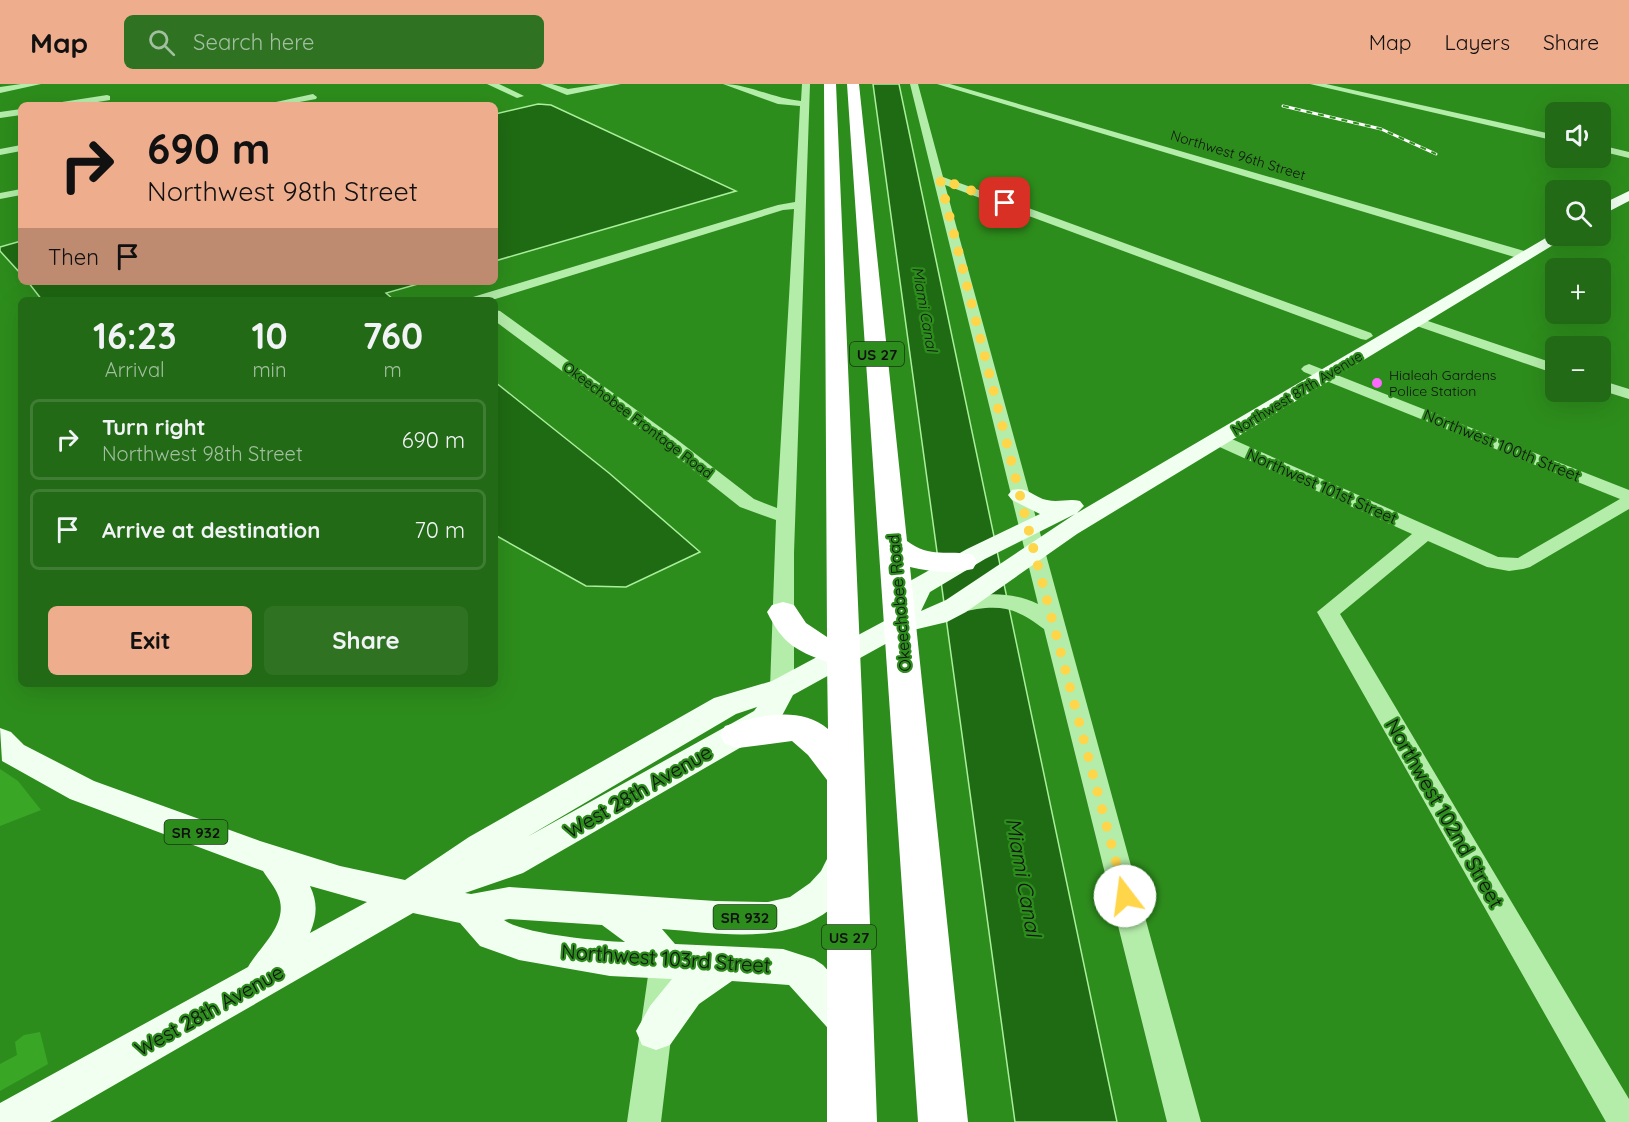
<!DOCTYPE html>
<html lang="en">
<head>
<meta charset="utf-8">
<style>
  body { margin:0; font-family:Quicksand,sans-serif; background:#2e7222; color:#f1f3f6; height:100vh; display:flex; flex-direction:column; font-size:22px; white-space:nowrap }
  * { box-sizing:border-box; margin:0 }
  p { font-size:20px; color:#a2bfa0 }
  .icon { flex:none; width:33px; height:33px; fill:none; stroke:currentColor; stroke-width:2; stroke-linecap:round; stroke-linejoin:round }
  .map { position:relative; flex:1; overflow:hidden }
  .panel { position:absolute; left:18px; top:213px; width:480px; height:390px; display:flex; flex-direction:column; background:#226a15; border-radius:9px; box-shadow:0 6px 24px #0002 }
  .panel>* { flex:none }
  .guide { position:absolute; left:18px; top:18px; width:480px; height:183px; border-radius:9px; box-shadow:0 6px 24px #0002; background:#eead8d; color:#111; overflow:hidden }
  .buttons { position:absolute; left:1545px; top:18px; display:grid; gap:12px }
  .buttons a { display:grid; place-items:center; width:66px; height:66px; border-radius:9px; background:#226a15; box-shadow:0 6px 24px #0002; font-size:30px }
  .pin { position:absolute; display:grid; place-items:center; width:51px; height:51px; color:#fff; margin:-26px; border-radius:12px; box-shadow:0 3px 9px #0006 }
  .me { position:absolute; width:66px; margin:-33px; rotate:345deg; stroke-linejoin:round; filter:drop-shadow(0 0 4px #0008) }
  .turn { display:flex; align-items:center; gap:21px; height:126px; padding:0 30px; font-size:27px }
  .turn .icon { width:78px; height:78px; stroke-width:2.5 }
  .turn b { display:block; font-size:42px; line-height:51px }
  .then { display:flex; align-items:center; height:57px; padding:0 30px; background:#0003; gap:12px; font-size:22px }
  .eta { display:flex; justify-content:space-evenly; align-items:center; height:102px; text-align:center }
  .eta b { font-size:36px; font-weight:700; line-height:42px }
  .primary-button { display:flex; gap:12px; margin-top:auto; padding:12px 30px }
  .primary-button a { flex:1; height:69px; border-radius:9px; background:#eead8d; color:#111; font-size:24px; font-weight:700; line-height:69px; text-align:center }
  .primary-button a+a { background:#2e7222; color:#f1f3f6 }
  ul { padding:0; list-style:none }
  li { display:flex; align-items:center; gap:18px; height:81px; margin:0 12px 9px; padding:0 18px; border:3px solid #3f7d34; border-radius:9px }
  li div { flex:1 }
  li b { display:block; font-size:22px }
  li em { font-style:normal }
  header { display:flex; align-items:center; gap:36px; box-sizing:border-box; height:84px; padding:0 30px; background:#eead8d; color:#111 }
  header strong { font-size:28px }
  nav { display:flex; gap:33px; margin-inline-start:auto; font-size:21px }
  .search { width:420px; height:54px; background:#2e7222; display:flex; align-items:center; gap:15px; box-sizing:border-box; padding:0 21px; border-radius:9px; color:#a2bfa0; font-size:22px }
  .map>svg:first-child { display:block }
  .green { fill:#3aa626 }
  .water { fill:#1f6b13; stroke:#abef9d; stroke-width:1.5 }
  .lines { fill:none; stroke-linecap:round; stroke-linejoin:round }
  .minor { fill:#b4edaa; fill-rule:evenodd }
  .major { fill:#f1fff0; fill-rule:evenodd }
  .highway { fill:#fff; fill-rule:evenodd }
  .rail-casing { stroke:#fff; stroke-width:3 }
  .rail { stroke:#2d8d1c; stroke-width:2; stroke-dasharray:6; stroke-linecap:butt }
  .route { stroke:#ffd54a; stroke-width:10; stroke-dasharray:0 18 }
  .poi-dot { fill:#fd68fd; stroke:#2d8d1c; stroke-width:2 }
  .labels { text-anchor:middle; dominant-baseline:central; stroke-width:4.5; stroke-linejoin:round; paint-order:stroke }
  .far-street-label { font-size:14px; fill:#111; stroke:#2d8d1c }
  .far-poi-label { font-size:14px; fill:#111; stroke:#2d8d1c; text-anchor:start }
  .far-water-label { font-size:15px; font-style:italic; fill:#111; stroke:#2d8d1c }
  .shield { fill:#2d8d1c; stroke:#193614; stroke-width:1.5 }
  .shield-label { font-size:15px; font-weight:bold; fill:#111 }
  .street-label { font-size:16px; fill:#111; stroke:#2d8d1c }
  .near-street-label { font-size:20px; fill:#111; stroke:#2d8d1c }
  .near-water-label { font-size:21px; font-style:italic; fill:#111; stroke:#2d8d1c }
</style>
</head>
<body>
<header>
<strong>Map</strong>
<div class="search"><svg class="icon" aria-label="search" viewBox="0 0 24 24"><circle cx="10" cy="10" r="6"/><path d="M15 15l6 6"/></svg>Search here</div>
<nav><a>Map</a><a>Layers</a><a>Share</a></nav>
</header>
<div class="map">
<svg width="1629" height="1038" viewBox="0 0 1629 1038">
  <rect width="100%" height="100%" fill="#2d8d1c"/>
  <path class="green" d="M0,685l18,12 23,29 -41,16z
    M40,948l8,32 -48,27v-27l17,-9 -2,-13 9,-7z"/>
  <path class="water" d="M873,0h26l218,1038h-102z
    M538,20l13,1 185,86 -241,70v-147z
    M21,157v33l-21,-23v-4z
    M28,198h397l-39,11 8,7h-352z
    M495,298l114,91 91,79 -74,35 -40,-1 -91,-51z"/>
  <g class="lines">
    <path class="minor" d="M21,0h20l-41,9v-6z
      M487,0h12l25,12 -7,2z
      M540,0h12l16,5 33,-5h20l-54,11z
      M723,0c26,0 51,15 78,17l1,-17h8l-16,469v135l-4,6 -8,2 -8,-2 -4,-6 6,-168 -36,-13 -77,-61 -168,-125v-11l5,1 175,127 79,61 23,9 17,-299 -11,1 -291,90h-21l2,-3 305,-92 17,-3 5,-96 -22,-2z
      M910,0h8l25,93 428,156 2,3 -7,4 -5,-1 -416,-154 256,937h-34l-123,-493c-24,-18 -37,-24 -67,-20 -10,2 -19,4 -28,2l-4,-5 4,-5c30,-8 60,-11 89,3z
      M937,0h13l581,169 1,3 -6,4 -5,-1z
      M1310,0h16l230,51v6z
      M313,10l4,3 -1,2 -33,6h-21z
      M107,11l3,1v4l-31,5h-22l5,-3z
      M21,25v6l-21,3v-6z
      M21,61v6l-21,4v-6z
      M1600,61l29,7v6l-29,-7z
      M21,105v6l-21,4v-6z
      M1416,233l140,47v10l-145,-50 -2,-3z
      M1309,280l320,126v19l-99,58 -7,2 -14,2 -22,-4 -59,-26 -88,73 289,485v23h-23l-289,-510 95,-78 -199,-90 -3,-4 3,-4h12l273,121 20,1 102,-59 -316,-127 -3,-3 3,-3z
      M1600,296l29,9v10l-29,-9z
      M665,865l10,4 5,9 -19,160h-34l23,-160 5,-9z"/>
    <path class="major" d="M1629,107v10l-29,15v-11z
      M1556,148v4h12l-491,298 -111,78 -19,10 -38,9 -116,64 -17,32 -253,146 -58,20 6,1 38,-7 206,14 53,1 22,-5 20,-14 11,-12 12,-24 12,-4 12,4 5,10c-7,17 -13,36 -27,48 -45,42 -117,28 -173,24l13,15 108,5 31,10 9,6 40,45 6,13 -6,13 -14,6 -14,-6 -46,-51 -57,-4 -33,23 -29,41 -14,5 -14,-5 -6,-14 14,-25 22,-27 -62,-3 -91,-16 -39,-14 -20,-23 -47,-10 -363,209h-50v-19l248,-136c12,-21 42,-44 30,-72 -3,-8 -10,-16 -15,-24l-193,-72 -68,-38 -2,-33 11,4 13,13 70,36 166,60 80,25 65,14 64,-43 245,-139 58,-17 118,-63 20,-37 57,-32 73,-35 -28,-14 -4,-5 4,-5c16,-4 21,7 35,10 12,3 22,-2 33,1l4,5 -7,7zM1075,430l-129,86 -25,11 9,-19 55,-33zM757,623l-3,4 -227,126 209,-123zM310,802l57,16 -57,31c7,-17 8,-30 0,-47zM509,835l93,6 23,17c-26,-1 -102,-8 -121,-22z"/>
    <path class="highway" d="M824,0h12l26,614 15,424h-50v-342l-19,-25 -16,-14 -54,7 -13,-4 -5,-9 5,-9c32,-10 75,-21 103,3l-1,-67c-32,-12 -44,-18 -60,-50l5,-7 11,-3 11,3 12,18 21,14z
      M847,0h12l48,457c24,18 40,8 66,14l4,7 -4,7c-22,5 -42,3 -63,-2l58,555h-50z"/>
    <defs>
      <path id="rail" d="M1283,22l98,23 55,25"/>
    </defs>
    <use href="#rail" class="rail-casing"/>
    <use href="#rail" class="rail"/>
  </g>
  <g class="lines">
    <path class="route" d="M1005,119l-65,-24 94,372 91,345"/>
  </g>
  <circle class="poi-dot" cx="1377" cy="299" r="6"/>
  <g class="labels">
    <g class="far-street-label">
      <text transform="translate(1238 71) rotate(17)">Northwest 96th Street</text>
      <text transform="translate(1297 309) rotate(-31)">Northwest 87th Avenue</text>
      <text transform="translate(638 336) rotate(37)">Okeechobee Frontage Road</text>
    </g>
    <g class="far-poi-label">
      <text x="1389" y="291">Hialeah Gardens<tspan x="1389" dy="16">Police Station</tspan></text>
    </g>
    <g class="far-water-label">
      <text transform="translate(925 225) rotate(80)">Miami Canal</text>
    </g>
    <g class="shield">
      <rect x="850" y="258" width="54" height="24" rx="4.5"/>
      <rect x="164.5" y="736" width="63" height="24" rx="4.5"/>
      <rect x="713.5" y="821" width="63" height="24" rx="4.5"/>
      <rect x="822" y="841" width="54" height="24" rx="4.5"/>
    </g>
    <g class="shield-label">
      <text x="877" y="270">US 27</text>
      <text x="196" y="748">SR 932</text>
      <text x="745" y="833">SR 932</text>
      <text x="849" y="853">US 27</text>
    </g>
    <g class="street-label">
      <text transform="translate(1502 361) rotate(22)">Northwest 100th Street</text>
      <text transform="translate(1322 402) rotate(24)">Northwest 101st Street</text>
      <text transform="translate(899 519) rotate(-95)">Okeechobee Road</text>
    </g>
    <g class="near-street-label">
      <text transform="translate(638 707) rotate(-30)">West 28th Avenue</text>
      <text transform="translate(1445 729) rotate(60)">Northwest 102nd Street</text>
      <text transform="translate(666 874) rotate(4)">Northwest 103rd Street</text>
      <text transform="translate(209 926) rotate(-29)">West 28th Avenue</text>
    </g>
    <g class="near-water-label">
      <text transform="translate(1024 793) rotate(80)">Miami Canal</text>
    </g>
  </g>
</svg>
<div class="buttons">
<a><svg class="icon" aria-label="sound" viewBox="0 0 24 24"><path d="M4 9h4l5-4v14l-5-4H4zM17 9q2 3 0 6"/></svg></a>
<a><svg class="icon" aria-label="search" viewBox="0 0 24 24"><circle cx="10" cy="10" r="6"/><path d="M15 15l6 6"/></svg></a>
<a>+</a>
<a>−</a>
</div>
<div class="pin" style="left:1005px;top:119px;background:#d93025"><svg class="icon" aria-label="arrive" viewBox="0 0 24 24"><path d="M6 21V4h12l-3 4 3 4H6"/></svg></div>
<svg class="me" style="left:1125px;top:812px" viewBox="-20 -20 40 40"><circle r="19" fill="#fff"/><path d="M0-13L10 11 0 6-10 11z" fill="#ffd54a"/></svg>
<div class="guide">
<div class="turn"><svg class="icon" aria-label="right" viewBox="0 0 24 24"><path d="M7 20v-9h11M14 6l5 5-5 5"/></svg><div><b>690 m</b>Northwest 98th Street</div></div>
<div class="then">Then<svg class="icon" aria-label="arrive" viewBox="0 0 24 24"><path d="M6 21V4h12l-3 4 3 4H6"/></svg></div>
</div>
<section class="panel">
<div class="eta">
<div><b>16:23</b><p>Arrival</p></div>
<div><b>10</b><p>min</p></div>
<div><b>760</b><p>m</p></div>
</div>
<ul>
<li><svg class="icon" aria-label="right" viewBox="0 0 24 24"><path d="M7 20v-9h11M14 6l5 5-5 5"/></svg><div><b>Turn right</b><p>Northwest 98th Street</p></div><em>690 m</em></li>
<li><svg class="icon" aria-label="arrive" viewBox="0 0 24 24"><path d="M6 21V4h12l-3 4 3 4H6"/></svg><div><b>Arrive at destination</b></div><em>70 m</em></li>
</ul>
<div class="primary-button"><a>Exit</a><a>Share</a></div>
</section>
</div>
</body>
</html>
